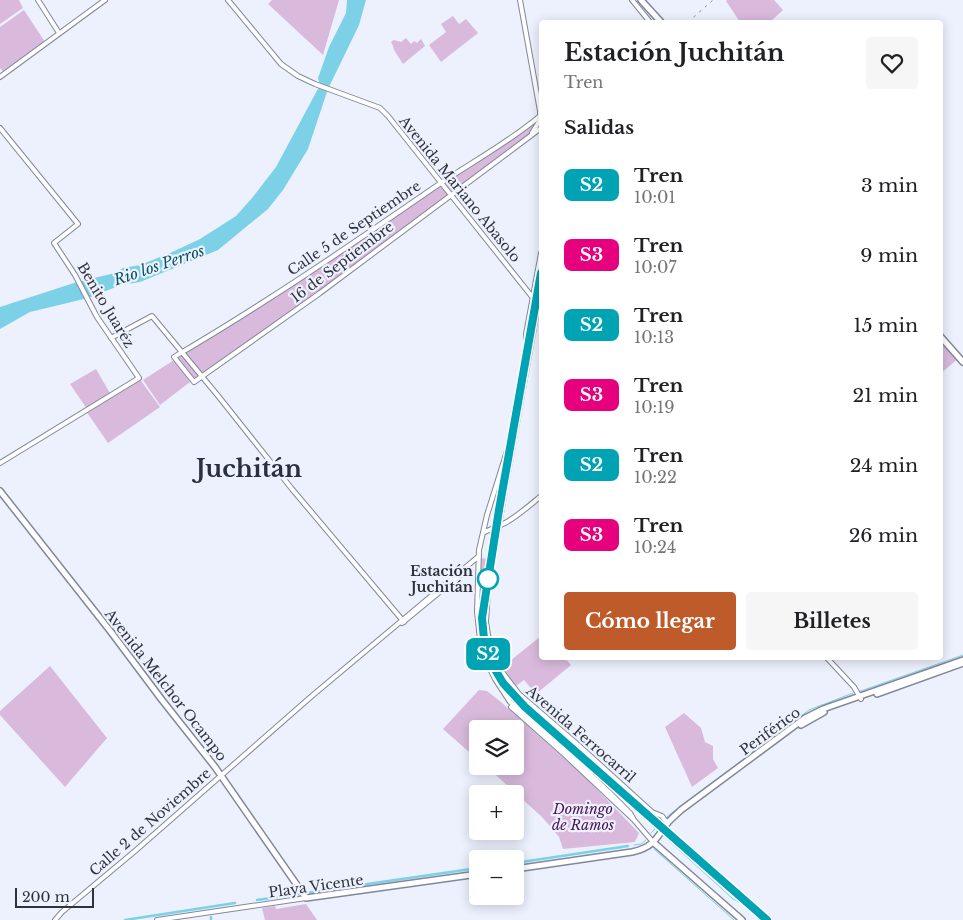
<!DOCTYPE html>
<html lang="es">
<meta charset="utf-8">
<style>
:root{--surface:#fff;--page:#f6f6f6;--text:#202124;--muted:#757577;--accent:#bf5a2a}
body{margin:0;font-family:"Libre Baskerville",serif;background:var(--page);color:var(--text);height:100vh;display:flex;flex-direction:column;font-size:19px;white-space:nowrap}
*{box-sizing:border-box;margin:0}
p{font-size:16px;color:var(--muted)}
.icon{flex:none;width:28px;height:28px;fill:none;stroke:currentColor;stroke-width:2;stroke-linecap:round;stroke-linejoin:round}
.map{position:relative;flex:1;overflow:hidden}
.panel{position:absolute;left:539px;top:20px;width:404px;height:640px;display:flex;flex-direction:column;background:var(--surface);border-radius:5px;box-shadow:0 2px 12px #0003}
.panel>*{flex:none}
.badge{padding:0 10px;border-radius:8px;font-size:18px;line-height:32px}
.buttons{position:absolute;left:469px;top:720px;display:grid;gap:10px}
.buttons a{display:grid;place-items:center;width:55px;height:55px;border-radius:5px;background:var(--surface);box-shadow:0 2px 12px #0003;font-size:25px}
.scale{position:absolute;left:15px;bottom:12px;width:79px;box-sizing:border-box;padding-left:5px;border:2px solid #2f323a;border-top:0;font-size:14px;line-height:18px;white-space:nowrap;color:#2f323a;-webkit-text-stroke:4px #edf1fe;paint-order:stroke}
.map>.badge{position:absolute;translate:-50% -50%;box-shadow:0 0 0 2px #fff}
h2{padding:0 25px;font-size:19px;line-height:45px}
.round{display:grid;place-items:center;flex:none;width:52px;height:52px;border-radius:5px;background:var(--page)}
.overview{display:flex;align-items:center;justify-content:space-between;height:85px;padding:0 25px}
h1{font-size:24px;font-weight:800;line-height:38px}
.primary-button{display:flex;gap:10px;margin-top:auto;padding:10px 25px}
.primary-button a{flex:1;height:58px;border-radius:5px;background:var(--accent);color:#fff;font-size:20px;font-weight:800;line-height:58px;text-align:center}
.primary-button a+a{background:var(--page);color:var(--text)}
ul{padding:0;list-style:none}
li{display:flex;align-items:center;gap:15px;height:70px;padding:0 25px}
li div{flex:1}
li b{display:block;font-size:19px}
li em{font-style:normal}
li .badge{min-width:55px;font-weight:700;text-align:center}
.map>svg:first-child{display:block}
.green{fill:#d9badc}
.water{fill:#7cd1e7}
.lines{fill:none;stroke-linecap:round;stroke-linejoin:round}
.stream{stroke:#7cd1e7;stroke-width:1}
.canal{stroke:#7cd1e7;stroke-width:2.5}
.minor-casing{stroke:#82889a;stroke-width:6}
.major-casing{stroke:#82889a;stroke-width:8}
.minor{stroke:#fff;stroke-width:4}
.major{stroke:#fff;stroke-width:5}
.rail{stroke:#878b95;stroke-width:1;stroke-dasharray:2.5 5;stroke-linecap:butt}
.line-casing{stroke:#fff;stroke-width:11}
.line{stroke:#00a3b4;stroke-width:8}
.stop-dot{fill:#fff;stroke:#00a3b4;stroke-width:2.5}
.labels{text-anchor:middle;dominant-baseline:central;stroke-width:4.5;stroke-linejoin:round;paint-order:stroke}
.street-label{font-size:14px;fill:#2f323a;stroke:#edf1fe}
.stop-label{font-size:14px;font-weight:bold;fill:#2f323a;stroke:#edf1fe;text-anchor:end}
.park-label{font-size:14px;font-style:italic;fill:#491150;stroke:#edf1fe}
.water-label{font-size:15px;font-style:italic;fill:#045261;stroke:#edf1fe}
.town-label{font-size:24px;font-weight:bold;fill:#2b303f;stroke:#edf1fe}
</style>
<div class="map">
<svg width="963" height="920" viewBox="0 0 963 920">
<rect width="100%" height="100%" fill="#edf1fe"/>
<!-- green -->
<path class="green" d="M0,0h19l4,8 -23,16z
M272,0h67l-16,55 -55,-51z
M727,0h47l9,10 -13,12h-30l-14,-21z
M24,10l21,32 -42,30 -3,-4v-41z
M453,16l6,8 7,-5 12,14 -37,29 -12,-17 17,-13 -5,-8z
M406,38l5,6 3,-3 3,2 4,-4 4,7 -22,18 -9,-14 -1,-4 -2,-4 3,-2 7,2z
M541,115l-10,20 -160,119 -177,128 -20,-25 134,-83 188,-127z
M940,336l19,22 -19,16z
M174,360l16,22 -30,23 -17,-25z
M96,369l15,26 28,-17 21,29 -52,36 -22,-32 1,-2 -17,-25z
M481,558l7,1 -5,35 -2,-1z
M541,636v22h24l6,7 -35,29 -12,-14 -8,6 -15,-18z
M50,666l57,72 -42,49 -65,-72v-4z
M479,690l8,1 14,11 83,74 55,57 -4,9 -72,7 -4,-12 -16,-19 -57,-52h29v-37h-37l-1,30 -34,-30z
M684,713l17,15 4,14 8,4v13l5,9 -26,19 -27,-60z
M306,904l11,16h-52l-3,-12 13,-2 1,3z"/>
<!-- water -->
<path class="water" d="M347,0h19l-7,25 -31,64 -20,60 -25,41 -15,19 -50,41 -78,32 -19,3 -33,13 -58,14 -30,17v-22l77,-25 38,-9 8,-5 17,-3 30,-12 30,-14 36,-23 16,-18 24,-31 44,-82 -2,-7 11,-31 17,-34z"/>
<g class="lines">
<!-- stream -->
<path class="stream" d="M530,322h1
M858,692l105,-37
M511,698l6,6 140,126
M529,700l9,-7
M560,735l1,-1
M666,818l8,-7 135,-101 44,-17
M651,833l6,-6
M667,839l66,60 12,6 14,15
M634,845l7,-1 5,-4
M654,849l80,71"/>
<!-- canal -->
<path class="canal" d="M515,863l113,-17
M257,900l221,-32
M211,917v3
M125,920l110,-17"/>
<defs>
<path id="minor" d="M38,0l21,33
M228,0l53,64 17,12 17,8 65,24 8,8 153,192
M520,0l20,111
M632,0l18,22
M0,77l105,-77
M540,111v5c-33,28 -72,48 -108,73 -84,58 -169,116 -258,168l20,25 126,-89 221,-165
M0,128l78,96 -24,19 21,32 22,42 42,61 -139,85
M532,133l8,-13 1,-5
M541,253l-15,81 1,8 -19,106 -21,67 -8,35 -2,62 3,28 8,25 7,14 15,23 46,40 54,51 20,20 4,7 19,22
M541,289l-35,195 -18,106 -2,32 4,25 9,21 20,26 57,49 76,69 10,4 5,7
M111,338l41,-22 67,81 73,92 112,133
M483,533c7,-4 15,-6 22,-10 13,-7 25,-18 36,-27
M402,623l62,-51
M827,658l27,29 7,12
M513,705l-2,2 53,47 69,65
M55,920l7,-8 73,-61 178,-156 166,-139
M157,920l149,-22"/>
<path id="major" d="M641,0l20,22
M940,336l23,26
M0,491l111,141 51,68 53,67 91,131 172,-24
M877,694l86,-31
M801,725l23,-13
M653,842l89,78
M515,869l117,-17c19,-4 24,-12 34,-27 4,-6 10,-10 15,-15l124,-92 18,-9 140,-49"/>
</defs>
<!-- minor casing -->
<use href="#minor" class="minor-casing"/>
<!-- major casing -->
<use href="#major" class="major-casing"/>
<!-- minor -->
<use href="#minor" class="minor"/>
<!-- major -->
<use href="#major" class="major"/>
<!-- rail -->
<path class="rail" d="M688,22l25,-22
M541,273l-45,253 -14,92 2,21 6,22 13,22 9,11 13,13 242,213"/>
</g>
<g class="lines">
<defs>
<path id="line" d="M541,273l-42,237 -17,108 2,21 6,22 13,22 22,24 242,213"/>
</defs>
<!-- line casing -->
<use href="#line" class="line-casing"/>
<!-- line -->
<use href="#line" class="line"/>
</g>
<!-- markers -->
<circle class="stop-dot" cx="488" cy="579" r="10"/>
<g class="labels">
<!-- street labels -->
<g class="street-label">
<text transform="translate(460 189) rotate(51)">Avenida Mariano Abasolo</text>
<text transform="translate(354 228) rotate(-34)">Calle 5 de Septiembre</text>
<text transform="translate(342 262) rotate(-37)">16 de Septiembre</text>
<text transform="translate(106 305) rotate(59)">Benito Juaréz</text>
<text transform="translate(166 685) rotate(52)">Avenida Melchor Ocampo</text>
<text transform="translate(770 731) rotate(-36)">Periférico</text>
<text transform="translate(581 734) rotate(41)">Avenida Ferrocarril</text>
<text transform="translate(150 822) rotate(-41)">Calle 2 de Noviembre</text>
<text transform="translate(316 886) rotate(-8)">Playa Vicente</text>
</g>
<!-- stop labels -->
<g class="stop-label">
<text x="473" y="571">Estación<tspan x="473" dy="16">Juchitán</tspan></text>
</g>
<!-- park labels -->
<g class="park-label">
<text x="583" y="809">Domingo<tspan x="583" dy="16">de Ramos</tspan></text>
</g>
<!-- water labels -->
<g class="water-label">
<text transform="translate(159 265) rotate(-19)">Rio los Perros</text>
</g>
<!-- town labels -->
<g class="town-label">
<text x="249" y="468">Juchitán</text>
</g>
</g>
</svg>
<div class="buttons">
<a><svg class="icon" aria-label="layers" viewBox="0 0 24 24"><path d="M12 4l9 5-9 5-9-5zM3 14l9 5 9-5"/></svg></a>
<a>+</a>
<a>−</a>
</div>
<div class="scale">200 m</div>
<b class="badge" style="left:488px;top:654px;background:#00a3b4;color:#fff">S2</b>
<section class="panel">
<div class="overview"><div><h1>Estación Juchitán</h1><p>Tren</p></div><a class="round"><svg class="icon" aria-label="heart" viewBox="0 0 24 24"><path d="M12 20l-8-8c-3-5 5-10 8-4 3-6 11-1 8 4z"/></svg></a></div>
<h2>Salidas</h2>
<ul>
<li><span class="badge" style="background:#00a3b4;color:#fff">S2</span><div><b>Tren</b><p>10:01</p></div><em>3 min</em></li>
<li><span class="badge" style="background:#e6007e;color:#fff">S3</span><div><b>Tren</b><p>10:07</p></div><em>9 min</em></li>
<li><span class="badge" style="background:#00a3b4;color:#fff">S2</span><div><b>Tren</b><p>10:13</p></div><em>15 min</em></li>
<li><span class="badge" style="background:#e6007e;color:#fff">S3</span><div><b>Tren</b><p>10:19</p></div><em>21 min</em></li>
<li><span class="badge" style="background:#00a3b4;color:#fff">S2</span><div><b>Tren</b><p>10:22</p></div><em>24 min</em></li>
<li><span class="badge" style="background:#e6007e;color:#fff">S3</span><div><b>Tren</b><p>10:24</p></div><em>26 min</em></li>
</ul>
<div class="primary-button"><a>Cómo llegar</a><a>Billetes</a></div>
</section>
</div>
